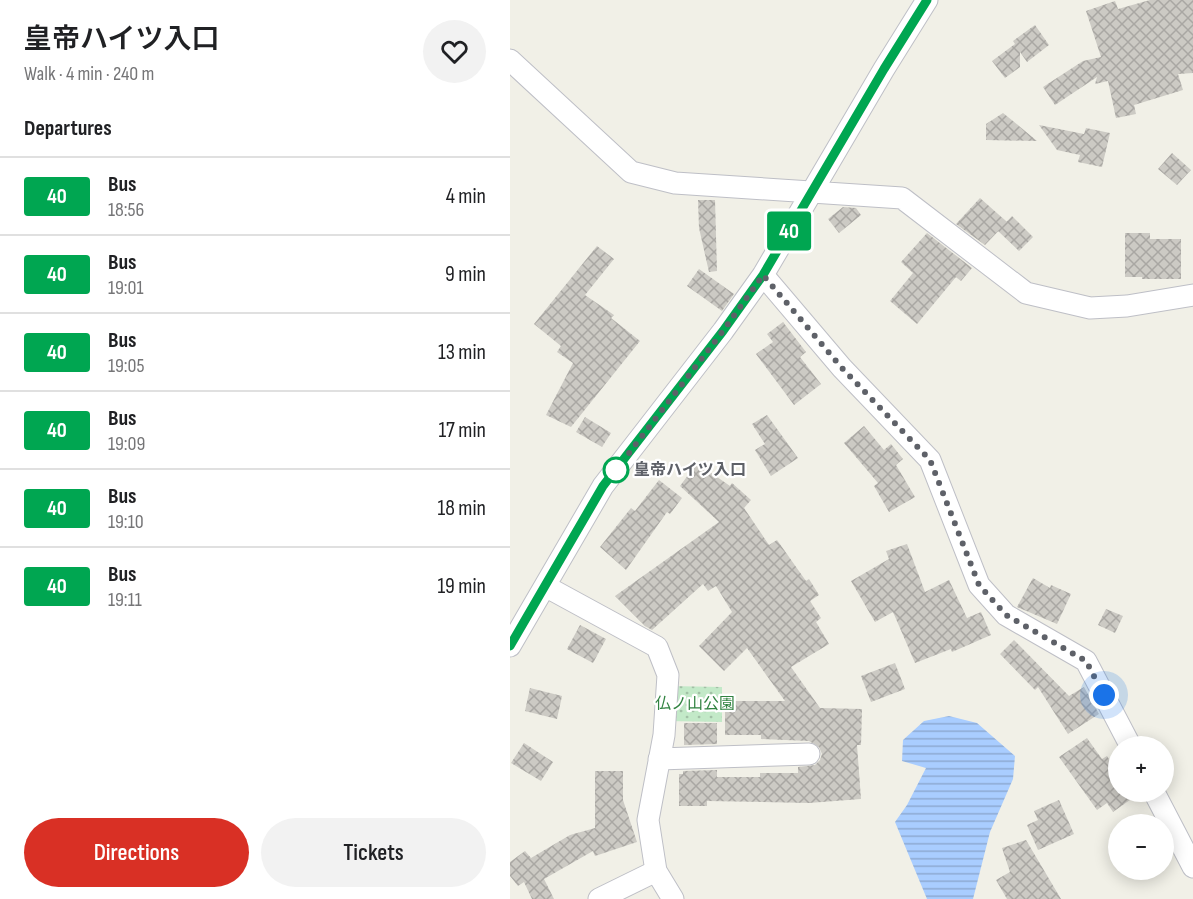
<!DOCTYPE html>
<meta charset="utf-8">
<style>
:root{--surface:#fff;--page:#f2f2f2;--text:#202124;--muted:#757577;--line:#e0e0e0;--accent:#d93025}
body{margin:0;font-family:"Sofia Sans Condensed","Noto Sans JP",sans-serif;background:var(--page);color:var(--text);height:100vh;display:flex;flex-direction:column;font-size:22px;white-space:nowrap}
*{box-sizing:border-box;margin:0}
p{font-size:20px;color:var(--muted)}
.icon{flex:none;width:33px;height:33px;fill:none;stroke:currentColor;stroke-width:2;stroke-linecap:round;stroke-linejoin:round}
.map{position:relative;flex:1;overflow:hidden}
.details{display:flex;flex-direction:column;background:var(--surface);width:510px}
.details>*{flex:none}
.badge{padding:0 12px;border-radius:4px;font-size:21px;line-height:39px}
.fabs{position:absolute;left:598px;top:736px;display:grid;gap:12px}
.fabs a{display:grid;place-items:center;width:66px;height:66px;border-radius:50%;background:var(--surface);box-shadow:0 3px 15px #0003;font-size:30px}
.you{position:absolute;width:30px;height:30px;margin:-15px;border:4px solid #fff;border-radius:50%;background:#1a73e8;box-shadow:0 0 0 9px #1a73e833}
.map>.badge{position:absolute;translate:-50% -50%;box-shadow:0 0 0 3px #fff}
h2{padding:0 24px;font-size:22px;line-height:54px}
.round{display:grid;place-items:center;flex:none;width:63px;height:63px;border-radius:32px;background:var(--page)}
.headline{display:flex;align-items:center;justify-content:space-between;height:102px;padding:0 24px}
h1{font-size:28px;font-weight:600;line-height:45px}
.action{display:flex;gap:12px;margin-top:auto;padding:12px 24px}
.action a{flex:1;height:69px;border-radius:36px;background:var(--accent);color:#fff;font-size:24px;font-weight:600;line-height:69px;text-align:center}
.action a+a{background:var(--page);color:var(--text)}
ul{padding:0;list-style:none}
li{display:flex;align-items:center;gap:18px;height:78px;padding:0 24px;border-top:2px solid var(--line)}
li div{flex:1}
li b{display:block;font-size:22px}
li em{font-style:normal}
li .badge{min-width:66px;font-weight:700;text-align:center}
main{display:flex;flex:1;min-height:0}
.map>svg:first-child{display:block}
.park{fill:url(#park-dots)}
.water{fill:url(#water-rules)}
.building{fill:url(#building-cross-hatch)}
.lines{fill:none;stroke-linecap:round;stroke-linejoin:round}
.minor-casing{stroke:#bebfc6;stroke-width:23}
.minor{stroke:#fff;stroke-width:21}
.line-casing{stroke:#fff;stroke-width:14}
.line{stroke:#00a651;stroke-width:9}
.walk{stroke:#5e6168;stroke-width:6;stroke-dasharray:0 10.8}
.stop-dot{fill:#fff;stroke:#00a651;stroke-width:3}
.labels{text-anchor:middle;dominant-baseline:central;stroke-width:4.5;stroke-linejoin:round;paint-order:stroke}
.stop-label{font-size:16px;font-weight:bold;fill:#5e6168;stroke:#fff;text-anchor:start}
.park-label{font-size:16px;fill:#318341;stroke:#fff}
</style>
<main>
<section class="details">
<div class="headline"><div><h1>皇帝ハイツ入口</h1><p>Walk · 4 min · 240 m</p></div><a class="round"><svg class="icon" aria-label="heart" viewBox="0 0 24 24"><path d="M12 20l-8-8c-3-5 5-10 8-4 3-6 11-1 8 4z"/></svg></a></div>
<h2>Departures</h2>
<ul>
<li><span class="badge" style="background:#00a651;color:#fff">40</span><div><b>Bus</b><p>18:56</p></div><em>4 min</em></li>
<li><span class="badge" style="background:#00a651;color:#fff">40</span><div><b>Bus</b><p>19:01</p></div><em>9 min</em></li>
<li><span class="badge" style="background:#00a651;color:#fff">40</span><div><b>Bus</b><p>19:05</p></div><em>13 min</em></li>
<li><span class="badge" style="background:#00a651;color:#fff">40</span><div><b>Bus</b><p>19:09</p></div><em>17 min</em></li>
<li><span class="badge" style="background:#00a651;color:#fff">40</span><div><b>Bus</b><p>19:10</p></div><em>18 min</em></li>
<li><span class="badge" style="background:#00a651;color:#fff">40</span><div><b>Bus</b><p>19:11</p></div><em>19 min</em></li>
</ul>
<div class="action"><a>Directions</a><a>Tickets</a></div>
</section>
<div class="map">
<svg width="683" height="899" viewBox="0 0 683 899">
<defs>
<pattern id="park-dots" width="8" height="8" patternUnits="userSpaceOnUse" patternTransform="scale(1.5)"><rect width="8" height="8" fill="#c3e9c8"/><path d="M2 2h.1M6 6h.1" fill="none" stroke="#a2c0a6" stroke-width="1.8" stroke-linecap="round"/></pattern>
<pattern id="water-rules" width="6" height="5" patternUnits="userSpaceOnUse" patternTransform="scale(1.5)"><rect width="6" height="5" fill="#a9cdff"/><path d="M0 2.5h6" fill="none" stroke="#8daad2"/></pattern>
<pattern id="building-cross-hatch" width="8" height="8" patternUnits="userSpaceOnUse" patternTransform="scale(1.5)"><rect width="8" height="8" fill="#cccac4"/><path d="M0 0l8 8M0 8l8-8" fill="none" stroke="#a9a7a3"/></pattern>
</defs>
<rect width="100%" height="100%" fill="#f1f0e7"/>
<!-- park -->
<path class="park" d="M159,686l53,1v35l-55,-1z"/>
<!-- water -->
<path class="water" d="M439,716l28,7 38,33 -2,23 -23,53 -17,67h-46l-32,-77 12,-17 19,-37 -24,-7 1,-21 21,-19z"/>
<!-- building -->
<path class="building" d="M640,0h43v73l-15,1 5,16 -49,15 2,9 -20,4 -8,-37 -13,3 2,-7 -42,28 -12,-18 40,-26 18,-4 -15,-46 29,-10 3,8z
M525,25l14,20 -22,17 -7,-10v15l-15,11 -13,-17 23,-17 -2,-3z
M493,113l10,8 24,20 -51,-1v-16z
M529,125l45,9 2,-6 24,5 -8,34 -24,-5 2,-7 -23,-5z
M662,153l19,17 -14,15 -19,-16z
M470,198l27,24 -22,23 -29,-21z
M188,200h17l2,71 -8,1 -10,-44z
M333,207l13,1 5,7 -22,18 -11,-14z
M502,216l21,21 -14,14 -21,-20z
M417,233l45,35 -11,13 -5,-4 -39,47 -27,-23 23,-28 -12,-11z
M615,233h25v6h31v40h-39v-2h-17z
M87,246l17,13 -29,36 29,20 -3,3 29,23 -69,86 -25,-12 27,-52 -16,-11 4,-6 -27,-22z
M189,269l35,25 -12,17 -35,-25z
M273,322l23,30 -6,5 21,27 -27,21 -38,-51 17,-12 -6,-8z
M257,415l31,43 -27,18 -16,-26 10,-6 -13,-20z
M75,417l26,16 -9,14 -26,-15z
M354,426l20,24 7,-6 12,15 -7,6 19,32 -26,15 -15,-26 4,-3 -34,-40z
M187,463l33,23 2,-3 19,17 -7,8 25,37 8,-5 29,41 3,-2 10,16 -9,6 11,17 -5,4 13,22 -38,23 29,41 42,1 -1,36h-4l4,54 -52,4 -102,-2v5h-28v-32h4v-3l34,-1v7h43v-4h38v-6l17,-2 5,-5 2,-6 -3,-7 -10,-6 -48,-2v-4h-36v-34h60l-38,-53 -23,23 -25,-25 33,-34 -16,-26 -8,5 -5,-7 -51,46 -7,-4 -30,-30 104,-74 -39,-36z
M149,480l23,18 -12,16 -3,-2 -41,58 -26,-23 31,-39 4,3z
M397,544l18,48 24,-12 18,38 14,-6 10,23 -39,17 -1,-3 -36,14 -22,-51 -18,10 -24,-41 38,-22 -3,-8z
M523,578l17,10 1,-3 20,9 -14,30 -40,-17z
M596,609l17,7 -8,17 -17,-8z
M70,625l26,14 -13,24 -26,-14z
M504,640l55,56 15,-9 15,27 -31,20 -30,-47 -3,3 -35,-36z
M385,663l10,26 -34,13 -10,-26z
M20,688l32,8 -5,23 -32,-8z
M174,723h33v21l-33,1z
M577,738l15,21 5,-3 12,18v18h12l3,5 -21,15 -6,-9 -10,7 -38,-53z
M14,743l29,19 -12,19 -30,-18z
M85,771h28v29l14,42 -42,14 -2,-5 -49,28 10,20h-22l-8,-17 -6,4 -8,-10v-14l15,-11 6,7 39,-23 25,-7z
M549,800l15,34 -36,16 -11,-25 11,-5 -4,-9z
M516,840l35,59h-54l-11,-19 14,-8 -8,-24z"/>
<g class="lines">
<defs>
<path id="minor" d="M0,60l121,112 44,11 227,15 124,95 64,15 37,-2 66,-11
M253,275l79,93 88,92 49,125 27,30 80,46 45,86
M35,586l112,61 11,28 -4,60 -16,85 8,51 17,28
M0,646l93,-160 120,-155 40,-56 121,-206 43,-69
M149,759l150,-5
M644,792l39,75
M89,899l57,-28"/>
</defs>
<!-- minor casing -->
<use href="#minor" class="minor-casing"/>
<!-- minor -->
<use href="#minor" class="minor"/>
</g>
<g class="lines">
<defs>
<path id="line" d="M0,646l93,-160 120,-155 40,-56 121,-206 43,-69"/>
</defs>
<!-- line casing -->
<use href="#line" class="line-casing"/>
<!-- line -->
<use href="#line" class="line"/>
<!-- walk -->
<path class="walk" d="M106,470l107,-139 40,-56 79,93 88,92 49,125 27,30 80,46 18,34"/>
</g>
<!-- markers -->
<circle class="stop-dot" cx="106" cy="470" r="12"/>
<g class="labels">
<!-- stop labels -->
<g class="stop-label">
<text x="124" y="470">皇帝ハイツ入口</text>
</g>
<!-- park labels -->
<g class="park-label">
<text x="185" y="704">仏ノ山公園</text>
</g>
</g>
</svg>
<div class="fabs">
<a>+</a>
<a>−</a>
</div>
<div class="you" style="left:594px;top:695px"></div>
<b class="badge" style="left:279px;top:231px;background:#00a651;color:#fff">40</b>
</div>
</main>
